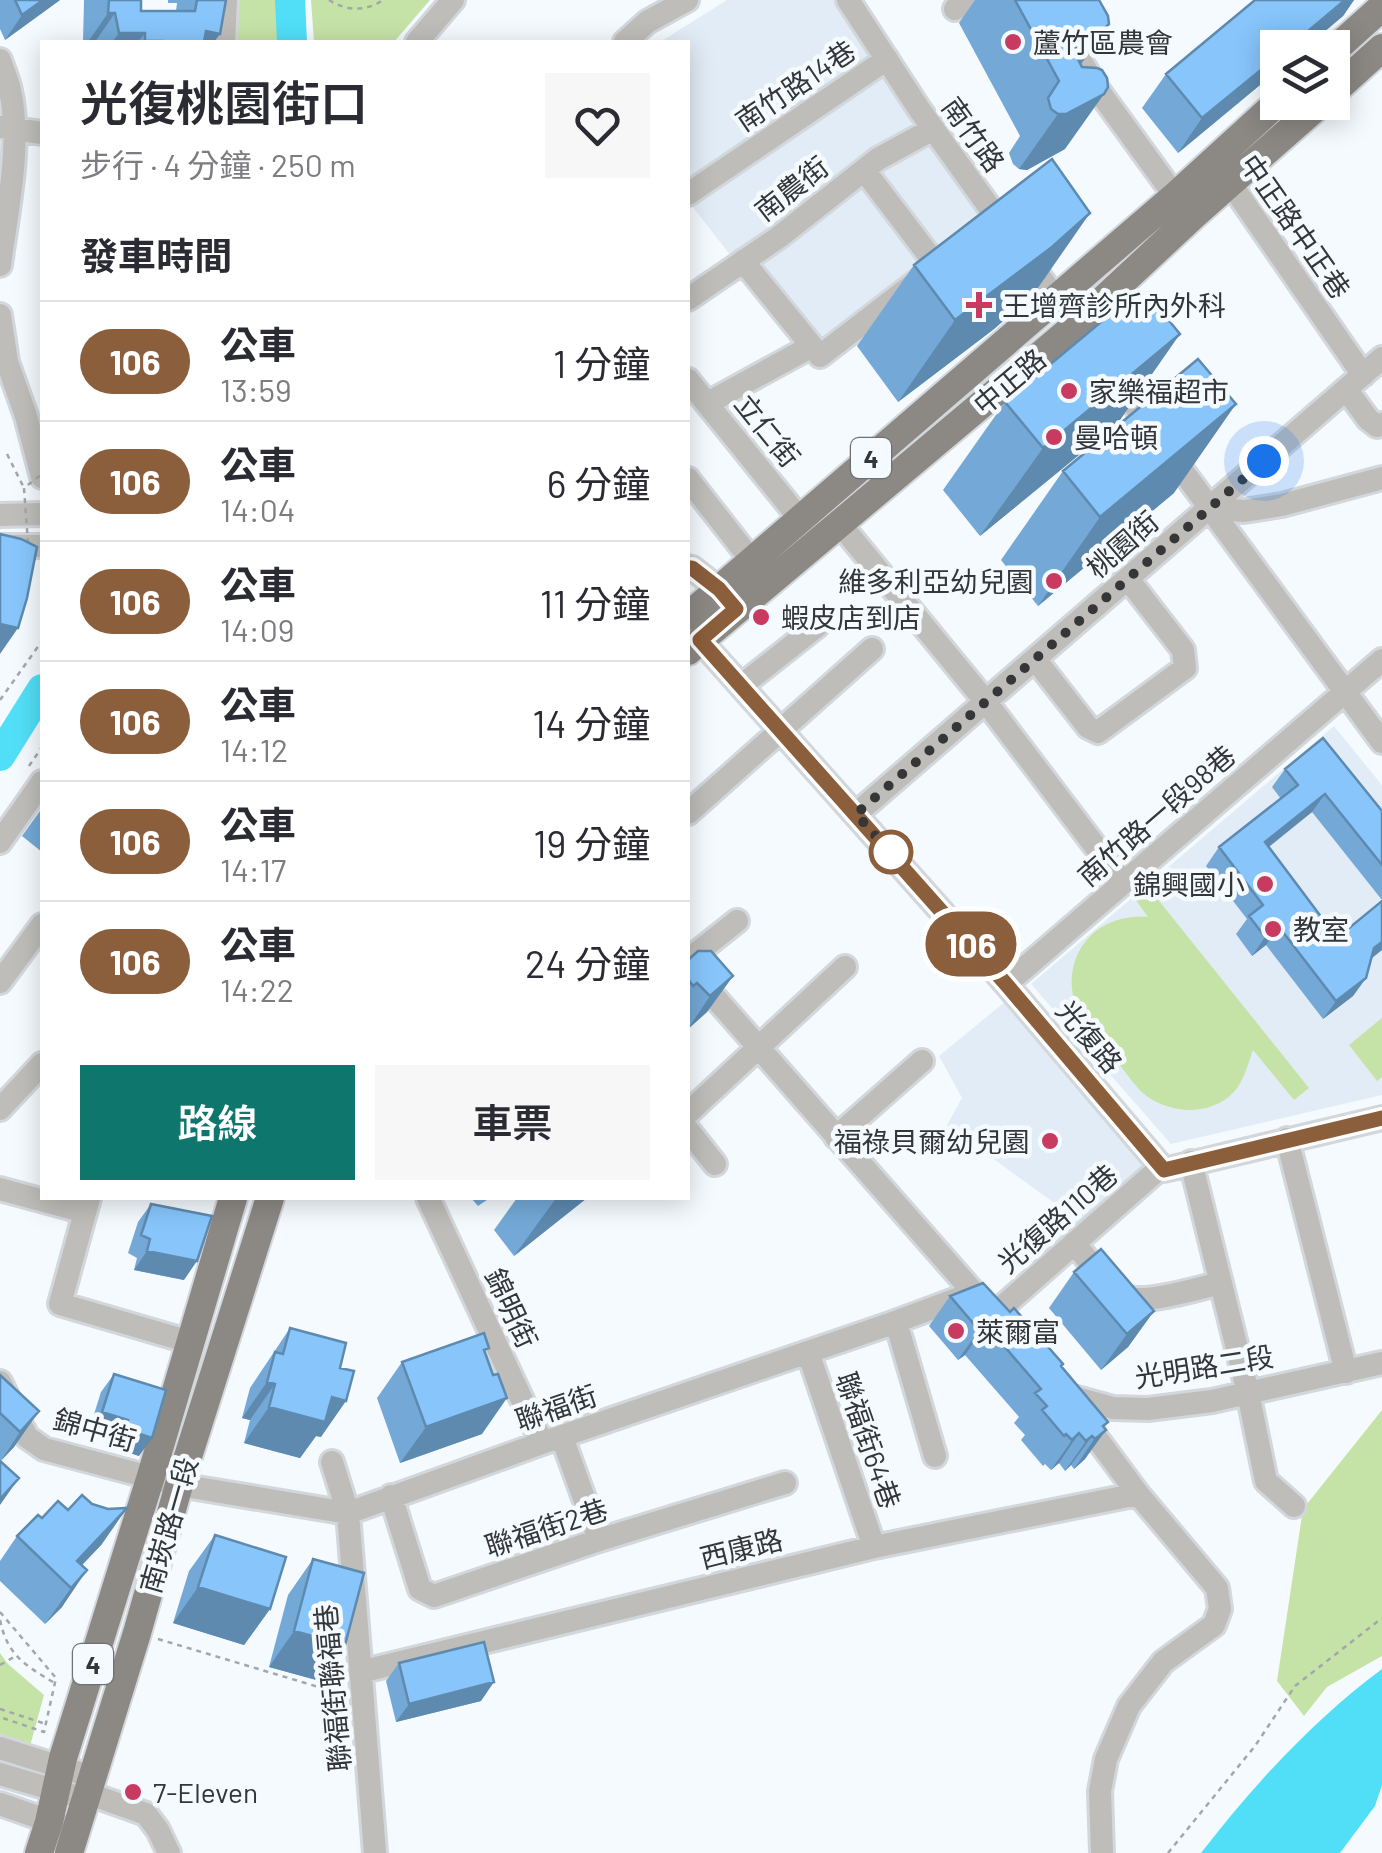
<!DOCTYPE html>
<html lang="zh-TW">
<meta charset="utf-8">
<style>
:root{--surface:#fff;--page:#f7f7f7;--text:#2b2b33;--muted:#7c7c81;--line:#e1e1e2;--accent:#0f766e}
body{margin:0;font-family:Barlow,"Noto Sans TC",sans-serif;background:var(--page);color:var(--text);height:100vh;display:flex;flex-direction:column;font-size:38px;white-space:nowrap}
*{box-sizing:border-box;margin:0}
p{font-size:32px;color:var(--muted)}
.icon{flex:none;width:55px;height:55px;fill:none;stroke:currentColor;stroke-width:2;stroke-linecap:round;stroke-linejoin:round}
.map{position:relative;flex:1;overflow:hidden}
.drawer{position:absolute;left:40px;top:40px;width:650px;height:1160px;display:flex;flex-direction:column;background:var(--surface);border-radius:0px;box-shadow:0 5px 25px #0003}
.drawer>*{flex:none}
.badge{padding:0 20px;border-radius:32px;font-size:35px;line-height:65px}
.fabs{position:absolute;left:1260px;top:30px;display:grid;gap:20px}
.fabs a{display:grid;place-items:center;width:90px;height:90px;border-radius:0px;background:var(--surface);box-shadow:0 5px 25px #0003;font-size:50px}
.you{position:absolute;width:50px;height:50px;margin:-25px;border:8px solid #fff;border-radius:50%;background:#1a73e8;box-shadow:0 0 0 15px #1a73e833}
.map>.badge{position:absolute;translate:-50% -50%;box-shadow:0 0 0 5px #fff}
h2{padding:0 40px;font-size:38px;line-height:90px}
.round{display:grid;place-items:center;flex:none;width:105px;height:105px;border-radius:0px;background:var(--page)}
.overview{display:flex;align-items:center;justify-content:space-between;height:170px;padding:0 40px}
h1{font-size:48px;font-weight:600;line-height:75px}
.primary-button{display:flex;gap:20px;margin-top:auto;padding:20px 40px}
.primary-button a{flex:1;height:115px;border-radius:0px;background:var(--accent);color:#fff;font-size:40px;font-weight:600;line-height:115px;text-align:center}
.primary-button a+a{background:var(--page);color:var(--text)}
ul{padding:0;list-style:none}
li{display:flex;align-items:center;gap:30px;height:120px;padding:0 40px;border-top:2px solid var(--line)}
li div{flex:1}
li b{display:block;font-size:38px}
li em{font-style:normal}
li .badge{min-width:110px;font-weight:700;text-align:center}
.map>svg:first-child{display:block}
.built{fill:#e2ecf6}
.green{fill:#c6e3a7}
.water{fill:#51dff7}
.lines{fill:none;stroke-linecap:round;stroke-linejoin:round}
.river{stroke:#51dff7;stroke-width:30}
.minor-casing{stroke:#d2d7db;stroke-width:28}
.major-casing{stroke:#d2d7db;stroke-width:32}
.path{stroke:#a3a6aa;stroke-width:2.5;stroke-dasharray:5 5;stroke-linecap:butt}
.minor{stroke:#bebdba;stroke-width:22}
.major{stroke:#8c8985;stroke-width:28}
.path-bridge{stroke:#a3a6aa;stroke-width:2.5;stroke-dasharray:5 5;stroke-linecap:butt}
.wall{fill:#74a9d7}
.shaded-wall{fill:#5e8aaf}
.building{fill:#87c5fa;stroke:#5e8aaf;stroke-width:2.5}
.line-casing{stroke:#fff;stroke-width:22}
.line{stroke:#8b5e3c;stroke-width:15}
.walk{stroke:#343638;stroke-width:10;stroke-dasharray:0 18}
.poi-dot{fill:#c93a60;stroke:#f5faff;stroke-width:4}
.stop-dot{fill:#fff;stroke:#8b5e3c;stroke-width:5}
.labels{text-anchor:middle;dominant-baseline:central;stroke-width:9;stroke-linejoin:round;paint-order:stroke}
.shield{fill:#f5faff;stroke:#6e7174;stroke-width:2.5}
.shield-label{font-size:25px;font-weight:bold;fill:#343638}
.poi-label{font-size:28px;fill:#343638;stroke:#f5faff;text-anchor:start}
.street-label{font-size:28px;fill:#343638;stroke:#f5faff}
</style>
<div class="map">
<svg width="1382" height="1853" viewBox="0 0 1382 1853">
<rect width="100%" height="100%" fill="#f5faff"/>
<!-- built -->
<path class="built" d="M727,0h117l148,217 -175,149 -129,-165v-159h-28z
M1334,726l48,59v310l-211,49 -140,-160z
M1006,1001l138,157 -5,18 -92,78h-6l20,-46 -114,-83 15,-27 -23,-42z"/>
<!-- green -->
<path class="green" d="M226,0h56l-1,42h-57z
M311,0h119l-36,42h-80z
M1148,887l161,201 -15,12 -41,-50c-5,14 -9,31 -19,42 -23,24 -61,22 -86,5 -12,-8 -21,-24 -31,-35 -11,-14 -25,-27 -34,-42 -19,-29 -14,-69 14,-90 14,-10 34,-15 51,-13l-13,-18z
M1382,1018v59l-5,4 -28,-36z
M1382,1410v246l-55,31 -23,29 -27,-35 26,-172z
M0,1653l8,11 36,31 -14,51 -30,-12z"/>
<!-- water -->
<path class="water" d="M1382,1669v116l-7,21 -35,47h-139c51,-66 113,-134 181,-184z"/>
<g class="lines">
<!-- river -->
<path class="river" d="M290,0l2,42
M0,756l42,-67"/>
<defs>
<path id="minor" d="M848,0l71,109 88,123
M1044,0l54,90 77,106 10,11
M955,9l17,-9
M224,42l2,-42
M417,42l36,-42
M625,42l22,-20 40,-22
M0,60c3,10 8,20 10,31 12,53 -3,120 -10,174
M1,127l41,6
M1222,171l141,204
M688,194l199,-135
M1026,258l58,79
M743,261l77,95 117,-90 -73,-96
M688,299l91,-62 99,-78 55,-30
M0,315l7,47 19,54 16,61
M1115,379l267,363
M688,380l112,139
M1346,389l22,30 9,7 5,-2
M708,403l104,-57
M688,479l64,82
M1209,508l35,3 38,-6 100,-27
M0,515l42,-1
M840,524l146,178 137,181
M0,546h42
M688,567l4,1 27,21 12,13
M691,630l315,354 158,186 218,-52
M1035,659l53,68 10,5 87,-64 -2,-18 -55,-71
M741,686l76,-60
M688,813l184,-164
M856,814l526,-456
M0,842l42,-60
M688,960l49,-39
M688,967l294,335
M0,982l42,-57
M1006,984l376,-324
M0,1109l42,-45
M688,1113l157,-146
M688,1130l27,34
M836,1137l86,-76
M1287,1139l59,233
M1191,1162l57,231 18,88 28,25
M0,1189l85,23
M89,1198l-29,106 130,38
M428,1198l114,245
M1074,1243c14,16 29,40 48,52 19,12 76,-7 99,-12
M993,1315l168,-148
M896,1322l39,134
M808,1352l66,195
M0,1382l27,55 17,12 135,36 169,28 194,-70 345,-118 86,-32
M1062,1394l51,14 35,1 64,-8 170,-38
M1081,1417l57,77 79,94 3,21 -6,16 -51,37 -34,44 -23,53 -6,32 2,62
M562,1437l37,103
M332,1462l16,51 27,340
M391,1496l29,93 14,7 165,-56 186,-57
M360,1672l514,-125 264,-53
M0,1748l92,29
M0,1774l85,25
M87,1793l59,21 12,16 11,23
M0,1804l63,22"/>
<path id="major" d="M1332,52l50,-45
M1332,93l50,-45
M688,616l487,-420 103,-94
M688,651l388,-326 118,-110 128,-113
M39,1853l10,-31 14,-64 88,-282 82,-278
M69,1853l68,-220 42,-148 91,-287"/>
</defs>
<!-- minor casing -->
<use href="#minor" class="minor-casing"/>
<!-- major casing -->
<use href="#major" class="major-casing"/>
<!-- path -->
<path class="path" d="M329,0c17,11 37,12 54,0
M7,454l17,34
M0,700l42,-59
M29,766l13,-19
M0,1612l56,66 -12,54 -44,-15
M0,1620c7,34 24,45 53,62
M158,1639l184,55
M0,1665l14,-8
M0,1709l46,15
M1168,1853l87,-107 40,-60 87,-68"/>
<!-- minor -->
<use href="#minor" class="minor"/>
<!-- major -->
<use href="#major" class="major"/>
<!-- path-bridge -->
<path class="path-bridge" d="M28,543l-4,-55 18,-14"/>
</g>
<!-- wall -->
<path class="wall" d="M0,0h60l-55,40 -5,-11z
M84,0h57v11h35l1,-8h-9v-3h58l-12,42h-131z
M975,0h124l-18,64 -16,85 -38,21 -8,-1 -6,-5 -4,-11 11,-17 -61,-113z
M1255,0h99l-11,16 -165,137 -36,-45 24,-34z
M914,265l119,30 -39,34 -96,73 -41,-56z
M1005,402l113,21 -138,113 -37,-46z
M1063,471l111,22 -136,113 -37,-46z
M1285,769l97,42v89l-70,-88 -43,35 68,91 34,21 -5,19 -13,18 -30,23 -57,-74 -14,11 -16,-22 11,-15 -41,-53 13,-19 62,-48 -9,-12z
M42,808v44l-20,-16z
M688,960l45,16 -26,36 -19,17z
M471,1198h19l-12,8z
M517,1198h70l-73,58 -20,-26z
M151,1204l33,76 -50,-10 3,-12 -9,-5 10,-31z
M1074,1272l80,39 -26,36 -27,23 -52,-62z
M950,1296l112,70 42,61 -19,32 -11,10 -3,-4 -6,6 -6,-8 -8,7 -6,-6 -2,2 -22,-26 4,-5 -11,-12 5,-6 -54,-62 -7,5 -29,-34z
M290,1328l31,109 -5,-1 -16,22 -56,-15 6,-23 -8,-2 8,-30z
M486,1353l-4,81 -82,29 -23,-65 25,-36z
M114,1374l25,82 -27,-9 3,-8 -26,-9 12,-38z
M0,1375l39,36 -25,36 -14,14v44z
M42,1518l60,26 -20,21 -20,42 -17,17 -45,-43v-20l17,-25z
M215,1535l55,74 -26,36 -71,-22 16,-52z
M313,1559l7,122 -51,-14 19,-72z
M399,1663l82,38 -85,21 -10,-41z"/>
<!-- shaded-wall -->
<path class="shaded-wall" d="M43,0h17l-55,40 17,-25z
M1345,0h9l-11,16 -38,32h-17z
M108,13h7l-20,29h-7z
M1109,24l-39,56 2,-32z
M206,31l14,3 -6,8h-16z
M119,33h26l-7,9h-26z
M1278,56v14l-100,83 24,-35z
M1104,94l-39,55 -38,21 -8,-1 39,-55z
M1090,213l-57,82 -39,34 -96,73 57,-82z
M1180,334l-62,89 -138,113 63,-88z
M1236,404l-62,89 -136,113 62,-89z
M0,624l18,4 -18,26z
M1325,794l-13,18 -60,48 13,-18z
M1279,927l-13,18 -14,11 13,-19z
M1382,942v8l-21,17 13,-19z
M733,976l-26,36 -19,17 22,-33z
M1366,978l-13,18 -30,23 13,-18z
M557,1198h30l-73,58 40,-55z
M147,1251l50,10 -13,19 -50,-10z
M1154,1311l-26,36 -27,23 26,-36z
M986,1325l-21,30 -7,5 21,-30z
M267,1382l8,2 -25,36 -8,-2z
M332,1397l14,4 -25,36 -5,-1 -16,22 -56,-15 25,-36z
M507,1398l-25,36 -82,29 26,-36z
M39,1411l-25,36 -14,15 20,-30z
M102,1412l26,8 -13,19 -26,-9z
M1108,1422l-11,15 9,-7 -21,29 -11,10 29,-43z
M125,1429l27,9 -13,18 -27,-9z
M1079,1433l-20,30 -8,7 21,-30z
M1092,1436l-21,29 -6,6 21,-30z
M19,1478l-19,27v-6z
M127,1508l-25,36 -37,39 12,-22z
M87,1570l-25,37 -17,17 26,-36z
M198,1587l72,22 -26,36 -71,-22z
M294,1631l51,14 -25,36 -51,-14z
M494,1682l-13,19 -85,21 13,-18z"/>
<!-- building -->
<path class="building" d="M15,0h28l-21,15z
M109,0h32v11h54l2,-11h29l-6,34 -14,-3 -2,11h-44l1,-1h-16v-8h-26l-4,-20h-7z
M1015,0h84l9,16 1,8 -8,8 -29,16 10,19 15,1 5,2 5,8 1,9 -4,7 -38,20h-8l-7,-5 -3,-11 11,-17z
M1255,0h90l-57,48h-10v8l-76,62 -36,-44z
M1052,159l38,54 -38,34 -97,73 -41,-55z
M1131,297l10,12 11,-9 28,34 -137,114 -38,-46z
M1198,359l38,45 -136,113 -37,-46z
M0,534l21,5 16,8 -10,51 -9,30 -18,-4z
M1323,738l59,73v54l-57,-71 -60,48 72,96 45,-37v41l-8,6 -8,30 -30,23 -57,-74 -14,10 -16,-21 14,-11 -44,-58 79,-62 -13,-16z
M698,951h13l22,25 -23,20 -13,-13 -4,3 -5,-7v-19z
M151,1204l61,12 -15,45 -50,-10 3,-12 -9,-4z
M1101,1249l53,62 -27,23 -53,-62z
M983,1283l27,29 4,-4 49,56 -2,2 47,56 -5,4 3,4 -11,9 -3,-3 -6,5 -7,-8 -7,7 -6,-6 -2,2 -22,-26 5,-4 -12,-13 6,-4 -55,-64 -7,5 -29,-34z
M290,1328l56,15 -6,25 14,3 -8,30 -14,-4 -7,25 -56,-15 6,-23 -8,-2 8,-30 8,2z
M484,1333l5,15 -5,2 9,25 5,-1 9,24 -81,29 -24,-65z
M114,1374l52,16 -14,48 -27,-9 3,-9 -26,-8z
M0,1375l39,36 -19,21 -20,-19z
M0,1461l19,17 -19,21z
M82,1495l10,9 16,5 19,-1 -50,53 10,9 -16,18 -54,-52 21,-21 4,3 16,-17 10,9z
M215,1535l71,22 -16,52 -72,-22z
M313,1559l51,14 -19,72 -51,-14z
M484,1642l10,40 -85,22 -10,-41z"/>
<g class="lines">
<defs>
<path id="line" d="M688,568h4l27,21 17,20 -36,31 306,344 158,186 218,-52"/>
</defs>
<!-- line casing -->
<use href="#line" class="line-casing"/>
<!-- line -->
<use href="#line" class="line"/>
<!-- walk -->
<path class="walk" d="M891,852l10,12 -45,-50 408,-353"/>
</g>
<!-- markers -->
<g class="poi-dot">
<circle cx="1013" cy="42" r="10"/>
<path d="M974 290h10v10h10v10h-10v10h-10v-10h-10v-10h10z"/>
<circle cx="1069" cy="391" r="10"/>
<circle cx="1054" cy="437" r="10"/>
<circle cx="1054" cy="581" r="10"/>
<circle cx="761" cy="617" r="10"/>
<circle cx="1265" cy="884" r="10"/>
<circle cx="1273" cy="929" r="10"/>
<circle cx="1050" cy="1141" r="10"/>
<circle cx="956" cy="1331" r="10"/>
<circle cx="133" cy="1792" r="10"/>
</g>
<circle class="stop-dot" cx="891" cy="852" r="20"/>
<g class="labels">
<!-- shield labels -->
<g class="shield">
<rect x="851" y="438" width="40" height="40" rx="8"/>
<rect x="73" y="1644" width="40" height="40" rx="8"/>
</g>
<g class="shield-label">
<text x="871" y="458">4</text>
<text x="93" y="1664">4</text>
</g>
<!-- poi labels -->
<g class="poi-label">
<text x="1033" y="42">蘆竹區農會</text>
<text x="1002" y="305">王增齊診所內外科</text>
<text x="1089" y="391">家樂福超市</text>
<text x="1074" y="437">曼哈頓</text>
<text x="1034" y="581" text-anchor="end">維多利亞幼兒園</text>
<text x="781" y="617">蝦皮店到店</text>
<text x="1245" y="884" text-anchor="end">錦興國小</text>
<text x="1293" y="929">教室</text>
<text x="1030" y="1141" text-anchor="end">福祿貝爾幼兒園</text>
<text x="976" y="1331">萊爾富</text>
<text x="153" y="1792">7-Eleven</text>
</g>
<!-- street labels -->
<g class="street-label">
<text transform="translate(795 85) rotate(-34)">南竹路14巷</text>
<text transform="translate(974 134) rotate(54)">南竹路</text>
<text transform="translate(791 188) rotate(-38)">南農街</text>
<text transform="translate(1296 226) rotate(55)">中正路中正巷</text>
<text transform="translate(1009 381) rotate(-40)">中正路</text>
<text transform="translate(768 430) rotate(51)">立仁街</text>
<text transform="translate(1122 544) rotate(-41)">桃園街</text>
<text transform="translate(1156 815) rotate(-41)">南竹路一段98巷</text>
<text transform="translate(1090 1036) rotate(50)">光復路</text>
<text transform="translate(1057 1218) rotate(-41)">光復路110巷</text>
<text transform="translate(512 1308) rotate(65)">錦明街</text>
<text transform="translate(1204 1366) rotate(-9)">光明路二段</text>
<text transform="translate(556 1407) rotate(-19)">聯福街</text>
<text transform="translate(95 1429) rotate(16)">錦中街</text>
<text transform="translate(869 1440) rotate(71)">聯福街64巷</text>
<text transform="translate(168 1525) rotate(-74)">南崁路一段</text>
<text transform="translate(546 1527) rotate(-18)">聯福街2巷</text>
<text transform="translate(741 1548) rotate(-14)">西康路</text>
<text transform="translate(332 1688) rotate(-95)">聯福街聯福巷</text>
</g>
</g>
</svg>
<div class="fabs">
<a><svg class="icon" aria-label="layers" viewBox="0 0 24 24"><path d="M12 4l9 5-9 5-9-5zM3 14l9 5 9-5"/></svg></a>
</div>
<div class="you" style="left:1264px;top:461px"></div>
<b class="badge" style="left:971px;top:944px;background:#8b5e3c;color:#fff">106</b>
<section class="drawer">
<div class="overview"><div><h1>光復桃園街口</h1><p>步行 · 4 分鐘 · 250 m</p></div><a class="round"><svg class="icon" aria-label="heart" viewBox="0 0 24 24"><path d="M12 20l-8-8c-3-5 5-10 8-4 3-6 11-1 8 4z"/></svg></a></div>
<h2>發車時間</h2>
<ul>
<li><span class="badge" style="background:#8b5e3c;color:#fff">106</span><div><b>公車</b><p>13:59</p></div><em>1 分鐘</em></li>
<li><span class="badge" style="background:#8b5e3c;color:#fff">106</span><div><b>公車</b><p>14:04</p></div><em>6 分鐘</em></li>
<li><span class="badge" style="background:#8b5e3c;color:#fff">106</span><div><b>公車</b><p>14:09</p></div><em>11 分鐘</em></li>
<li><span class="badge" style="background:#8b5e3c;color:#fff">106</span><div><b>公車</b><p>14:12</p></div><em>14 分鐘</em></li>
<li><span class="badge" style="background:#8b5e3c;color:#fff">106</span><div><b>公車</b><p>14:17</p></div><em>19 分鐘</em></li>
<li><span class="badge" style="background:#8b5e3c;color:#fff">106</span><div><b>公車</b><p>14:22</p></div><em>24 分鐘</em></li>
</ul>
<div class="primary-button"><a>路線</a><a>車票</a></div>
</section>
</div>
